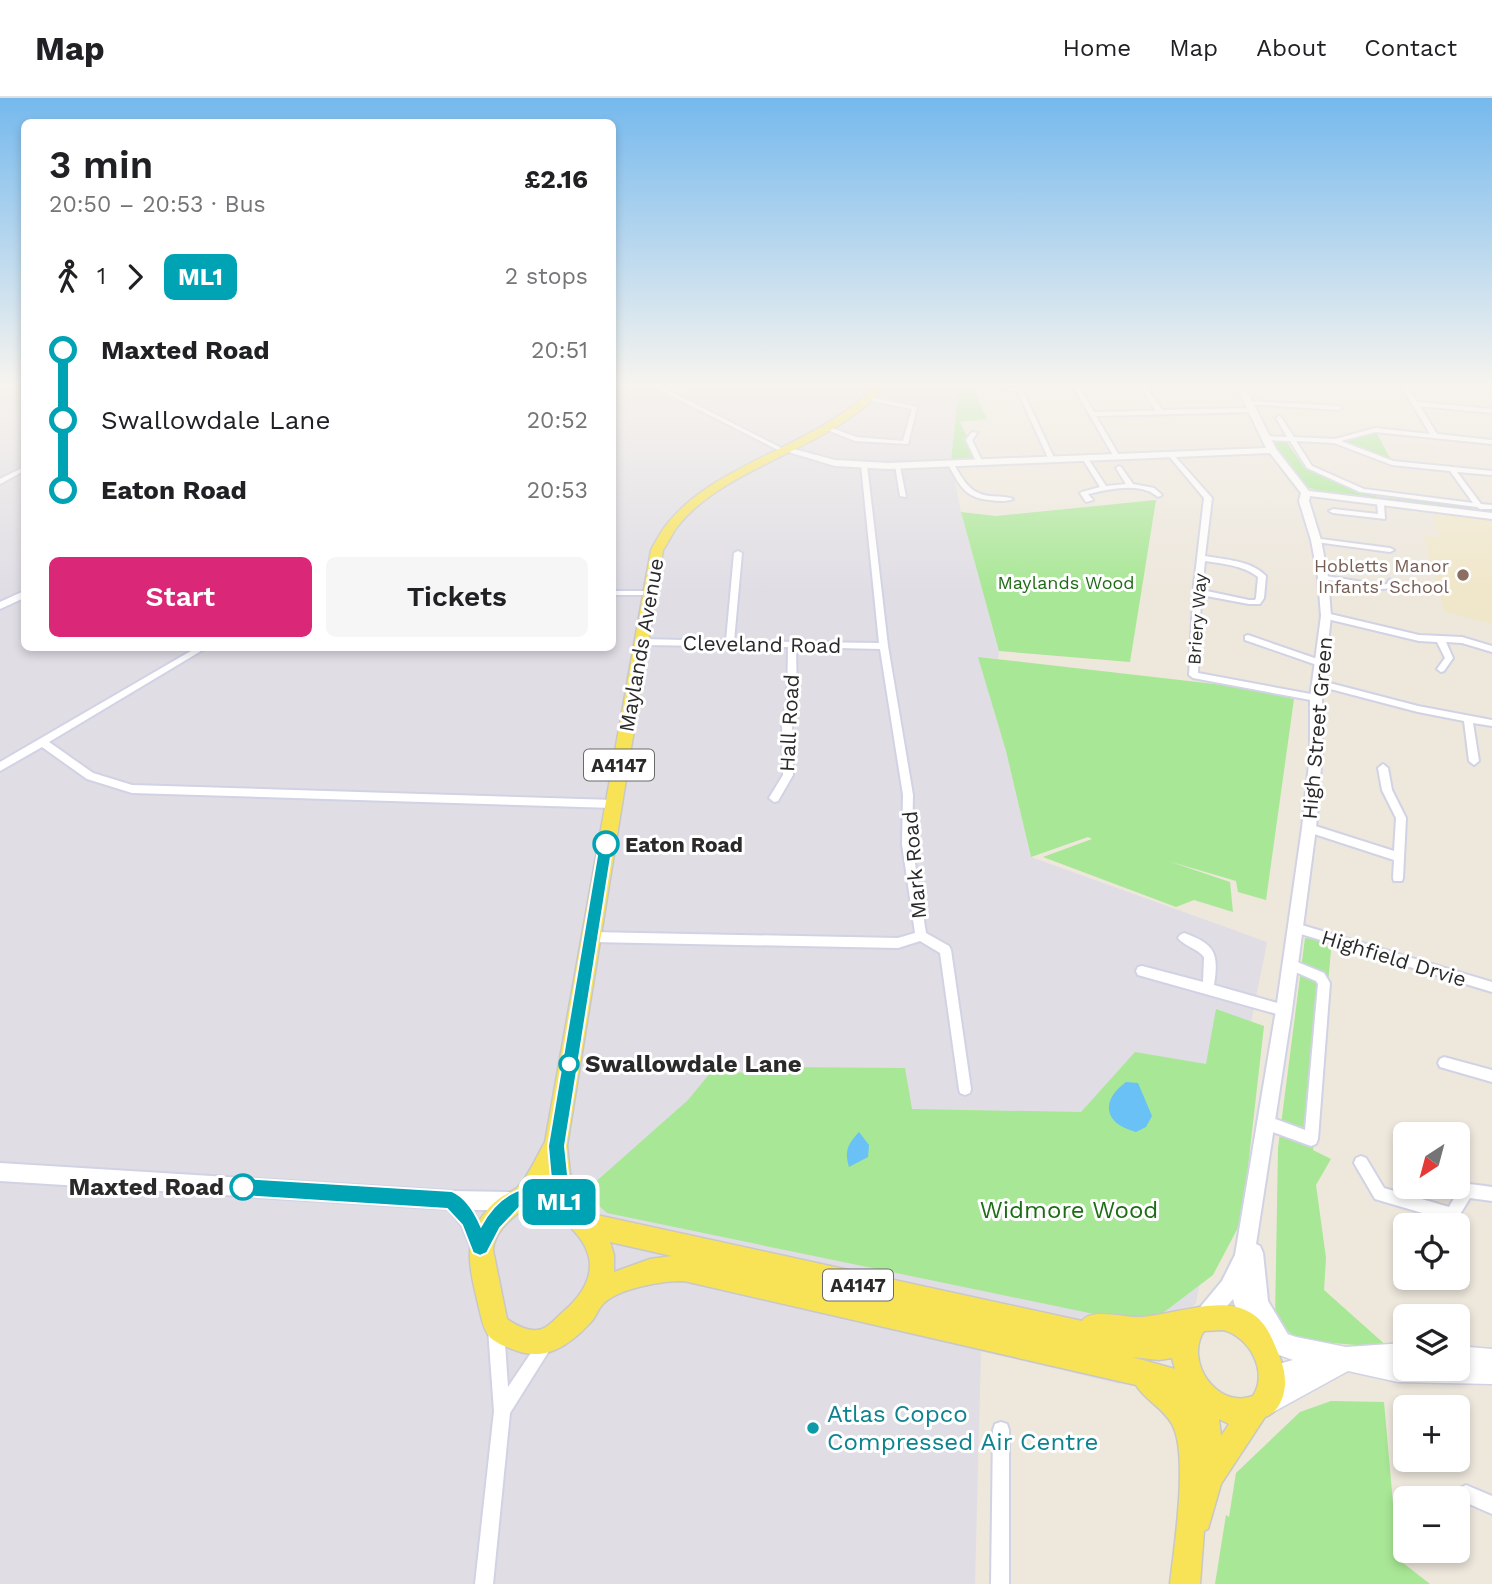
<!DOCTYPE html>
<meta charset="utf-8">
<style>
:root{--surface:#fff;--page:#f6f6f6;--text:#202124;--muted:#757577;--line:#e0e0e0;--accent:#db2777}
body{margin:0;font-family:"Work Sans",sans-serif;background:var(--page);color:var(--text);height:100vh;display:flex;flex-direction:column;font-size:26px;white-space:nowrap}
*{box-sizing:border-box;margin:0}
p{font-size:23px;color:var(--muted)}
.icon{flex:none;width:38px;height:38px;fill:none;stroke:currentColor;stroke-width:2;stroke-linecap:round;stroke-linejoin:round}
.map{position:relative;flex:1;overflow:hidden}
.sheet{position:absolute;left:21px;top:21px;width:595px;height:532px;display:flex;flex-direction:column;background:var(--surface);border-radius:10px;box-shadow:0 4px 10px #0003}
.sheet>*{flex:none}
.badge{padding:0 14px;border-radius:10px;font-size:24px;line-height:46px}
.needle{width:46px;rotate:216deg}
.buttons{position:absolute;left:1393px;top:1024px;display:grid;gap:14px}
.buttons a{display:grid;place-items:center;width:77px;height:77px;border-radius:10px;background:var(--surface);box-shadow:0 4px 10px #0003;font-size:35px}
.map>.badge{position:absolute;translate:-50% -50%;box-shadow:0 0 0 4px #fff}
.legs{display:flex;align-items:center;gap:10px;height:77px;padding:0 28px;font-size:23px}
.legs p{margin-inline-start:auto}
.head{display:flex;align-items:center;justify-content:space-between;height:119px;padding:0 28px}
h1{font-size:38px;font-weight:600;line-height:52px}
.cta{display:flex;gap:14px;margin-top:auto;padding:14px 28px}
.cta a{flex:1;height:80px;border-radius:10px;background:var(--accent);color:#fff;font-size:28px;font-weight:600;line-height:80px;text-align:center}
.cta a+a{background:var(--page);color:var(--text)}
ul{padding:0 28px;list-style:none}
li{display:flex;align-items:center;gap:24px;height:70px;font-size:26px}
li i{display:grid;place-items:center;width:10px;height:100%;margin:0 9px;background:currentColor}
li i::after{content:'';width:18px;height:18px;margin:-9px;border:5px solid;border-radius:50%;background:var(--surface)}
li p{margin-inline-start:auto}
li:first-child i{background:linear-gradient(#0000 50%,currentColor 0)}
li:last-child i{background:linear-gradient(currentColor 50%,#0000 0)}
header{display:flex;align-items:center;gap:42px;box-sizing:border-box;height:98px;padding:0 35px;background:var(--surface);border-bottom:2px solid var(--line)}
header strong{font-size:33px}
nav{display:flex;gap:38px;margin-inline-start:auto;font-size:24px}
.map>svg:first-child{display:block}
.industrial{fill:#e0dde5}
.education{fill:#f0e7ca}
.green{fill:#a8e795}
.water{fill:#69c1f5}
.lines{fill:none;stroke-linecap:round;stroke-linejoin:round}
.minor-casing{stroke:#d1d2e4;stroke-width:4}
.tertiary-casing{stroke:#d1d2e4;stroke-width:4}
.secondary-casing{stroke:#d1d2e4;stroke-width:3}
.primary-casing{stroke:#c8c8c8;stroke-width:3}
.minor{fill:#fff;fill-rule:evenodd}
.tertiary{fill:#fff;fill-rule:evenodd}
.secondary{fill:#fff;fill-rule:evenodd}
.primary{fill:#f8e356;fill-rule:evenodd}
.line-1{fill:#00a3b4;stroke:#fff;stroke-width:2}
.education-dot{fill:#8d6e63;stroke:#fff;stroke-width:2.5}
.stop-1-dot{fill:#fff;stroke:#00a3b4;stroke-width:3.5}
.culture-dot{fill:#0f9aa8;stroke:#fff;stroke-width:2.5}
.labels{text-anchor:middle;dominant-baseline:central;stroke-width:6;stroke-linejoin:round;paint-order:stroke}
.far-education-label{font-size:18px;fill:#785e54;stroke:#fff;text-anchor:end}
.far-park-label{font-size:18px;fill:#1f6c16;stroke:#fff}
.far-street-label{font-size:18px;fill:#2a2a2a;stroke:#fff}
.shield{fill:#fff;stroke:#6a6a6a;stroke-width:2}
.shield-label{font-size:19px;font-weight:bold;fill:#2a2a2a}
.street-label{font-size:21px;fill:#2a2a2a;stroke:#fff}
.stop-label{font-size:21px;font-weight:bold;fill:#2a2a2a;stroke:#fff;text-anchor:start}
.near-stop-label{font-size:24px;font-weight:bold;fill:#2a2a2a;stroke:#fff;text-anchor:start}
.near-park-label{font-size:24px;fill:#1f6c16;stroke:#fff}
.near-culture-label{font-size:24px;fill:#0d838f;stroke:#fff;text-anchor:start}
</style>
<header>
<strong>Map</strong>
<nav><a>Home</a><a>Map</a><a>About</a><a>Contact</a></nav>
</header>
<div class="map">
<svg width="1492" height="1486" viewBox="0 0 1492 1486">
<rect width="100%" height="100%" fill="#ede7dc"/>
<!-- industrial -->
<path class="industrial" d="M0,285h24v82l-24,13z
M613,285h29l32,17 30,-17h255l-8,78 10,51 38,139 -1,8 -19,-1 27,93 25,106 236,85 -71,361 -76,81 -139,-33 -6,233h-975v-1100l24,-14v178h588z"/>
<!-- education -->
<path class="education" d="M1433,416l59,5v105l-47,-12 -22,-77 17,2z"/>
<!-- green -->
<path class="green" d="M959,285h12l16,36 -27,3 20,41 -29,-2z
M1376,334l15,28 -52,-20 35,-8z
M1270,342l16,1 18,26 55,25 20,5 87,9 9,4c-18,4 -154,-15 -167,-23 -15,-9 -32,-31 -38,-47z
M1156,402l-26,162 -131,-11 -38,-139 35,4z
M978,559l263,30 53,12 -28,201 -28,-8 -2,-11 -68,-20 62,21 3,30 -39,-12 -18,7 -133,-50 49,-18 -4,-2 -57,20 -25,-106z
M1305,840l13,1 13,11 -18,200 18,9 -15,26 10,73 -2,32 65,58 -90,-8 -24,-19 3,-173z
M1216,911l48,17 -22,194 -29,55 -66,50 -540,-112 -18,-16 3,-12 96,-85 23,-28 59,1 6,-6 129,1 7,41 169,3 54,-60 71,12z
M1331,1303l53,1 14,157 32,25h-215l11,-69 3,2 7,-44 64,-61z"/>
<!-- water -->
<path class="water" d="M1126,984l12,1 14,33 -6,11 -10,5c-31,-8 -37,-30 -10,-50z
M859,1034l10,13 -1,12 -19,10c-5,-16 -1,-23 10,-35z"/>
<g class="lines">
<defs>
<path id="minor" d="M646,285h8l133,68 -5,1z
M1071,285h6l17,29 62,-1 -18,-28h65l-57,4 16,23 90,-2 3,2 -3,2 -156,4 24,41 -3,2 -3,-2z
M1394,285l12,2 11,17 75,7v4l-72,-7 17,28 55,6v4l-117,-12 -34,9 52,20 99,10v4l-35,-3 24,32 11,1v4h-12l-3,-2 -117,-15 -53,-24 -17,-27 -24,-1 -3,-2 3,-2 21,1 -11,-19 3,-2 2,1 13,20 41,2 40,-11 55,6 -28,-47zM1296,343l38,2 58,22 58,6 23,32 -109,-14 -52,-23z
M1008,288l15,5 32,69 -1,1 -5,-1 -31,-68 -12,-3 -1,-1z
M869,299l48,10 -9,37 -53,-3 -30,-12v-2l2,-1 29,11 47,4 9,-32 -45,-9v-2z
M1249,303l90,5 3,2 -3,2 -92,-6 -1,-1z
M972,334l5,1 -5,7 11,23 -1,1 -5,-1 -11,-23z
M1168,355h4l40,45 -7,58c21,4 45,4 61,20l-2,22 -4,6h-11l-48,-9 -3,78 118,22 3,1 2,2 -2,2 -3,1 -123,-23 -4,-3 5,-90 10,-87 -36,-43zM1205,463c18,3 38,4 53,16l-2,21 -1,2h-6l-47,-10z
M1085,358l2,1 19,29 20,-2 -10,-16 3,-2 2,1 12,17 21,4 8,7 -4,2c-3,-2 -6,-5 -10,-6 -17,-7 -42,-1 -60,3l5,6 -7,2 -6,-9 2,-1 18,-5 -18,-29z
M864,365l3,2 21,181 25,149 -1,49 14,89 23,13 2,4 20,139 -1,4 -5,2 -5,-2 -1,-4 -19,-136 -20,-12 -22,7 -307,-6 -4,-2 -2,-3 2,-3 4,-2 307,6 17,-5 -13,-89 1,-49 -23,-146 -84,-2 1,53 -5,22 1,53 -15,26 -4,1 -5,-4 14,-23 -1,-53 5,-22 1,-53 -147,-2 -4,-3 4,-3 85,2 8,-88 4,-2 4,2 -8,88 145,2 -18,-178z
M949,365h4c10,16 16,31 37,33 8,1 16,0 23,3 -7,3 -15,2 -23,1 -26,-2 -31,-16 -42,-36z
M895,367l5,1 6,31 -6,-1z
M24,369v4l-24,13v-5z
M1377,404l7,2 1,15 -52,-6 -4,-2 4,-2 45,5z
M1313,440l77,10 4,2 -4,2 -74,-10h-3z
M1320,477l61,10 6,-1 2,-4h3l4,2 -3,6 -12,1 -58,-10 -4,-2z
M612,493h38l4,2 -4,2h-38z
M1326,515l93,22 43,2 30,9v6l-30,-9 -16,-1 7,16 -9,13 -3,1 -4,-3 8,-11 -8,-16 -18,-1 -96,-23 -1,-2z
M1248,537l75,26 1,2 -1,2h-6l-72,-25v-4z
M196,550h10l-157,94 44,31 39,12 482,15 5,4 -5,4 -482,-15 -45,-14 -45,-32 -42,24v-9z
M1318,582l100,26 74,14v6l-19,-3 6,38 -5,4 -5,-4 -5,-40 -46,-9 -103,-27v-4z
M1383,666l5,4 4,22 14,28 -3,60 -1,3h-8l-1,-3 1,-18 -89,-29 -1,-3 1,-3 4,-1 85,27 2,-33 -14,-28 -4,-22z
M1295,825l197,59v10l-201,-61 -2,-3 2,-3z
M1184,835c31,11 35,20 30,52l74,21 2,4 -2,4 -4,2 -146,-41 -2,-4 2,-4 4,-1 61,16 1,-25c-7,-9 -20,-11 -26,-19l2,-3z
M1290,861l34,14 6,10 -12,156 -2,5 -5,2 -49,-18 -2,-5 2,-5 5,-2 38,14 13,-146 -2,-3 -30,-13 -2,-4 2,-4z
M1444,959l48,13v12l-52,-15 -2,-4 2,-4z
M1361,1058l5,2 18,30 65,19c16,-28 12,-24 43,-20v14l-22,-3 -11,18 2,9 -3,6v-6h-11l-1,-5 -71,-21 -21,-36 2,-5z
M1458,1143l5,2c3,8 6,18 2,26l-5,2 -2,-1z
M496,1223l5,3 3,5 4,58 33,-49 5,-3 5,3 3,5 -44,70 -17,171h-18l19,-173 -6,-82 3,-5z
M1001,1324l6,2 2,6v154h-18l2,-154 2,-6z
M1466,1387l26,11v18l-32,-14 -3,-6 3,-6z"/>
<path id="tertiary" d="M1235,285h8l33,66 33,42 183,22v6l-182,-23 -1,5 12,39 7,37 3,39 -9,82v57l-6,73 -24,182 -36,234 4,2 3,7 5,48 25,42 -3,7 -7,3 -7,-3 -15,-21 -3,7 -7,3 -7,-3 -11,-37 -22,26 -7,3 -7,-3 -3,-7 3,-7 25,-30 13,-26 41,-245 26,-182 8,-73v-57l11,-82 -3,-39 -7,-37 -12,-39 2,-8 -31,-40 -382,16 -53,-3 -53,-16 4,-3 49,13 53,3 378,-15z
M24,493v7l-24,11v-7z
M0,1065l452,28 61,1 7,2 2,7 -2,7 -7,2h-40l17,36 -3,7 -7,3 -7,-3 -11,-27 -14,-17 -448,-28z"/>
<path id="secondary" d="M1257,1226l39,13 50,10 59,-4v25h53v-22l34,3v35l-94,-2 -50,-11 -82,45 -9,-3 -3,-9 3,-9 15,-7 -7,-4 -4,-8 4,-8 28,-8 -44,-16 -4,-8 4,-8z"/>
<path id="primary" d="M877,285h11c-52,66 -162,81 -211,144 -5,7 -9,16 -14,23l-96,596 6,53 19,15 490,107c10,-14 45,-2 61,-4 45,-4 106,-35 130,24 6,14 12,26 12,41 0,14 -6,30 -20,35l-44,67 -13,45 -4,2 -4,53h-30c4,-36 19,-130 2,-160 -9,-16 -29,-26 -36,-39l-452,-104c-22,0 -66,7 -81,23 -5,5 -7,13 -12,18 -22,24 -47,41 -79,27 -24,-9 -27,-14 -32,-37 -10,-43 -22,-76 15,-110 6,-6 15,-9 22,-14 11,-11 20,-32 28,-46l106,-592c5,-9 10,-19 17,-27 49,-62 155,-78 209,-140zM526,1110c18,0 30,6 43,18 32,30 25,59 -6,86 -6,5 -13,14 -21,17 -12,4 -25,-3 -35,-10l-14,-69c1,-18 19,-33 33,-42zM610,1144l62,14 -22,3 -36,13v-17zM1223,1232c26,6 46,42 30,66 -36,14 -69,-35 -49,-65zM1132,1259l27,3 13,-2 3,11zM1219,1321l10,5 -8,12z"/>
</defs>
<!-- minor casing -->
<use href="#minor" class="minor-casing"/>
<!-- tertiary casing -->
<use href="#tertiary" class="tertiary-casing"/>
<!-- secondary casing -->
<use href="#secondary" class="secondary-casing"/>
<!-- primary casing -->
<use href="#primary" class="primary-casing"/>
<!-- minor -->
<use href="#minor" class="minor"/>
<!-- tertiary -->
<use href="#tertiary" class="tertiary"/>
<!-- secondary -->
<use href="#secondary" class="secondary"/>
<!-- primary -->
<use href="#primary" class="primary"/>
</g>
<!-- sky -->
<linearGradient id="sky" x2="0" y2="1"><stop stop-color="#75b9ed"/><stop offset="0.58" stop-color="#f7f4ef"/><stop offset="1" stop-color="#f7f4ef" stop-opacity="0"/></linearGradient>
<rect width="1492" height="493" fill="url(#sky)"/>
<!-- line-1 -->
<path class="line-1" d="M606,740l7,6 -48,302 6,58 -3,6 -6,3 -18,-7 -25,2 -19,20 -13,25 -7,3 -7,-3 -11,-28 -15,-16 -204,-13 -6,-3 -3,-6 3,-7 6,-2 209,13c14,6 23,21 29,35 14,-26 40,-47 71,-36l-4,-44 51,-302z"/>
<!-- markers -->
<circle class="education-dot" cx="1463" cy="477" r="7"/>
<g class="stop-1-dot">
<circle cx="606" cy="746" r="12"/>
<circle cx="569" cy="966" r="9"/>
<circle cx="243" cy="1089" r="12"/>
</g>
<circle class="culture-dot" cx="813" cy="1330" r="7"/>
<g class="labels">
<!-- far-education labels -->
<g class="far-education-label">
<text x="1449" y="467">Hobletts Manor<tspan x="1449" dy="21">Infants' School</tspan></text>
</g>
<!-- far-park labels -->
<g class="far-park-label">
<text x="1066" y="484">Maylands Wood</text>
</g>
<!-- far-street labels -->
<g class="far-street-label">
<text transform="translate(1197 521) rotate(-86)">Briery Way</text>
</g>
<!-- shield labels -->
<g class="shield">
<rect x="584" y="651.5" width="70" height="31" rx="5"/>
<rect x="823" y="1171.5" width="70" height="31" rx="5"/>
</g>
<g class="shield-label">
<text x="619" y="667">A4147</text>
<text x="858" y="1187">A4147</text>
</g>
<!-- street labels -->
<g class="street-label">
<text transform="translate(762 546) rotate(1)">Cleveland Road</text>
<text transform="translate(641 547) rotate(-80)">Maylands Avenue</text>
<text transform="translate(789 625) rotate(-87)">Hall Road</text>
<text transform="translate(1317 630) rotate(-85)">High Street Green</text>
<text transform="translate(914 767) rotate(-95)">Mark Road</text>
<text transform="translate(1394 860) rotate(17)">Highfield Drvie</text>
</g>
<!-- stop labels -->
<g class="stop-label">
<text x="625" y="746">Eaton Road</text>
</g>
<!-- near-stop labels -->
<g class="near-stop-label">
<text x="585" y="966">Swallowdale Lane</text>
<text x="224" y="1089" text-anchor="end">Maxted Road</text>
</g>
<!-- near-park labels -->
<g class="near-park-label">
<text x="1069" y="1112">Widmore Wood</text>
</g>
<!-- near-culture labels -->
<g class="near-culture-label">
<text x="827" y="1316">Atlas Copco<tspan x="827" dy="28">Compressed Air Centre</tspan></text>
</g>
</g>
</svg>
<div class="buttons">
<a><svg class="needle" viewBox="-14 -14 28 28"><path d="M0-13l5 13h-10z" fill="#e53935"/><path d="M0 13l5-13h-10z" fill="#757577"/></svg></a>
<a><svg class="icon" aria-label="locate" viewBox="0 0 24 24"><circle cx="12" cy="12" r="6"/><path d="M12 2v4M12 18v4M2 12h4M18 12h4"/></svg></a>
<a><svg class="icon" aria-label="layers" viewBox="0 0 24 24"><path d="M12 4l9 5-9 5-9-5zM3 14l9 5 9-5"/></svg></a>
<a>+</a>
<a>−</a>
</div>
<b class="badge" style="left:559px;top:1104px;background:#00a3b4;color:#fff">ML1</b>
<section class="sheet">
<div class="head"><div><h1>3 min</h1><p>20:50 – 20:53 · Bus</p></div><b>£2.16</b></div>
<div class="legs"><svg class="icon" aria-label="walk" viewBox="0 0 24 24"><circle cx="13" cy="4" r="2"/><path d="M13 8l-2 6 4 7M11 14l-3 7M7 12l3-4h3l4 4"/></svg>1<svg class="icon" aria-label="forward" viewBox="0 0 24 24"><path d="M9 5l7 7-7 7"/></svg><b class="badge" style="background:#00a3b4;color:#fff">ML1</b><p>2 stops</p></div>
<ul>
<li><i style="color:#00a3b4"></i><b>Maxted Road</b><p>20:51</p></li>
<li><i style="color:#00a3b4"></i><span>Swallowdale Lane</span><p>20:52</p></li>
<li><i style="color:#00a3b4"></i><b>Eaton Road</b><p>20:53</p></li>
</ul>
<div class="cta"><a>Start</a><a>Tickets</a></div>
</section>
</div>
